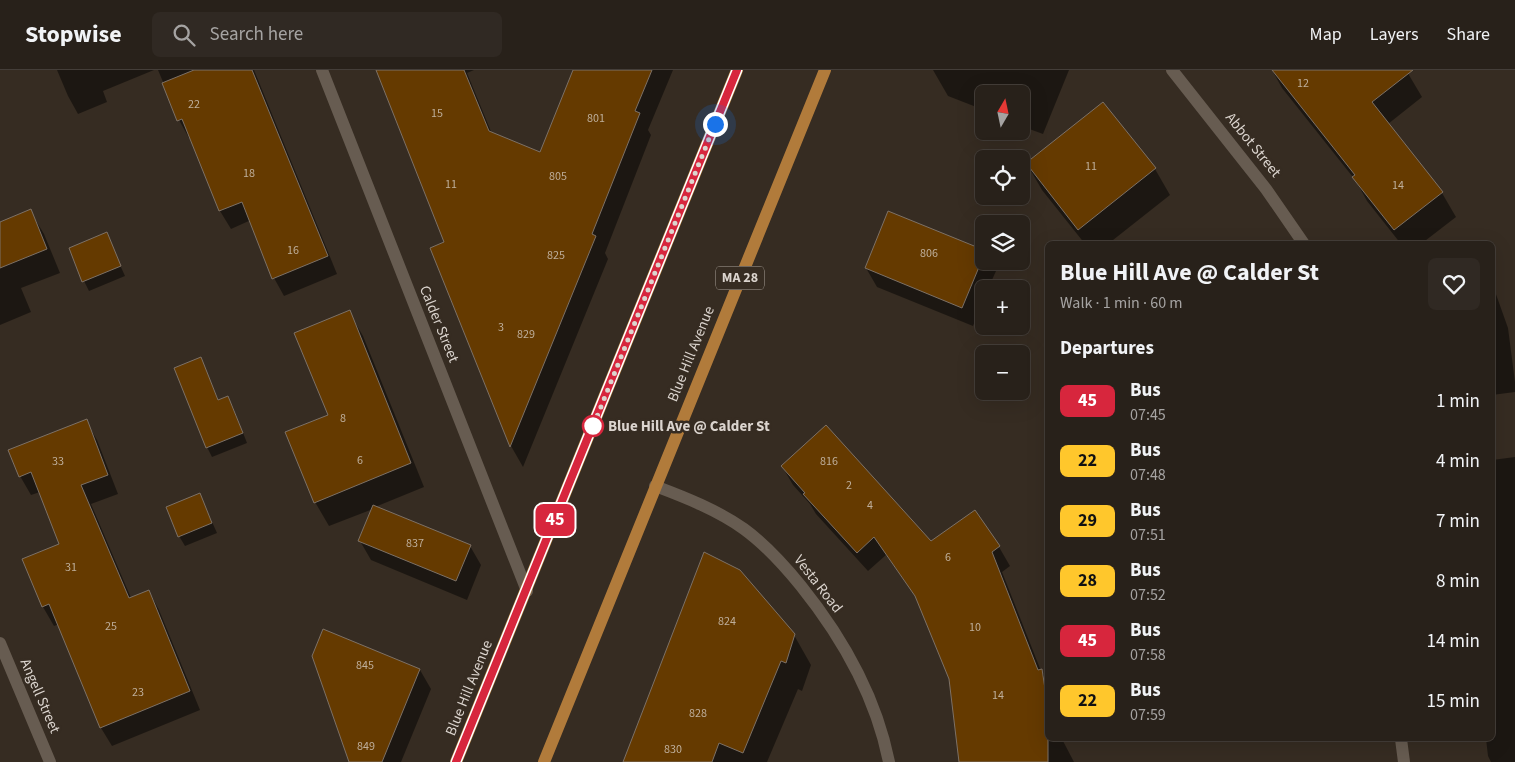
<!DOCTYPE html>
<meta charset="utf-8">
<style>
:root{--surface:#28211a;--page:#302923;--text:#f1f3f6;--muted:#a5a3a2;--line:#443e39}
body{margin:0;font-family:"Source Sans 3",sans-serif;background:var(--page);color:var(--text);height:100vh;display:flex;flex-direction:column;font-size:19px;white-space:nowrap}
*{box-sizing:border-box;margin:0}
p{font-size:16px;color:var(--muted)}
.icon{flex:none;width:28px;height:28px;fill:none;stroke:currentColor;stroke-width:2;stroke-linecap:round;stroke-linejoin:round}
.map{position:relative;flex:1;overflow:hidden}
.panel{position:absolute;left:1045px;top:171px;width:450px;height:500px;display:flex;flex-direction:column;background:var(--surface);border-radius:8px;box-shadow:0 5px 20px #0002,0 0 0 1px var(--line)}
.panel>*{flex:none}
.badge{padding:0 10px;border-radius:8px;font-size:18px;line-height:32px}
.needle{width:32px;rotate:9deg}
.fabs{position:absolute;left:975px;top:15px;display:grid;gap:10px}
.fabs a{display:grid;place-items:center;width:55px;height:55px;border-radius:8px;background:var(--surface);box-shadow:0 5px 20px #0002,0 0 0 1px var(--line);font-size:25px}
.you{position:absolute;width:25px;height:25px;margin:-12px;border:4px solid #fff;border-radius:50%;background:#1a73e8;box-shadow:0 0 0 8px #1a73e833}
.map>.badge{position:absolute;translate:-50% -50%;box-shadow:0 0 0 2px #fff}
h2{padding:0 15px;font-size:19px;line-height:45px}
.round{display:grid;place-items:center;flex:none;width:52px;height:52px;border-radius:8px;background:var(--page)}
.overview{display:flex;align-items:center;justify-content:space-between;height:85px;padding:0 15px}
h1{font-size:24px;font-weight:700;line-height:38px}
ul{padding:0;list-style:none}
li{display:flex;align-items:center;gap:15px;height:60px;padding:0 15px}
li div{flex:1}
li b{display:block;font-size:19px}
li em{font-style:normal}
li .badge{min-width:55px;font-weight:700;text-align:center}
header{display:flex;align-items:center;gap:30px;box-sizing:border-box;height:70px;padding:0 25px;background:var(--surface);border-bottom:1px solid var(--line)}
header strong{font-size:24px}
nav{display:flex;gap:28px;margin-inline-start:auto;font-size:18px}
.search{width:350px;height:45px;background:var(--page);display:flex;align-items:center;gap:12px;box-sizing:border-box;padding:0 18px;border-radius:8px;color:var(--muted);font-size:19px}
.map>svg:first-child{display:block}
.shadow{fill:#0007}
.building{fill:#653a00;stroke:#7d7166}
.lines{fill:none;stroke-linecap:round;stroke-linejoin:round}
.street{stroke:#675c51;stroke-width:12}
.primary{stroke:#b17b3b;stroke-width:12}
.line-casing{stroke:#fff;stroke-width:11}
.line{stroke:#d7263d;stroke-width:8}
.walk{stroke:#dbd4ce;stroke-width:5;stroke-dasharray:0 9}
.stop-dot{fill:#fff;stroke:#d7263d;stroke-width:2.5}
.labels{text-anchor:middle;dominant-baseline:central;stroke-width:5;stroke-linejoin:round;paint-order:stroke}
.number-label{font-size:12px;fill:#beae9a}
.shield{fill:#362c22;stroke:#aaa29a;stroke-width:1}
.shield-label{font-size:14px;font-weight:bold;fill:#dbd4ce}
.street-label{font-size:15px;fill:#dbd4ce;stroke:#362c22}
.stop-label{font-size:15px;font-weight:bold;fill:#dbd4ce;stroke:#362c22;text-anchor:start}
</style>
<header>
<strong>Stopwise</strong>
<div class="search"><svg class="icon" aria-label="search" viewBox="0 0 24 24"><circle cx="10" cy="10" r="6"/><path d="M15 15l6 6"/></svg>Search here</div>
<nav><a>Map</a><a>Layers</a><a>Share</a></nav>
</header>
<div class="map">
<svg width="1515" height="692" viewBox="0 0 1515 692">
<rect width="100%" height="100%" fill="#362c22"/>
<!-- shadow -->
<path class="shadow" d="M57,0h97l-51,21 4,11 -29,12 -10,-18z
M158,0h96l83,204 -53,22 -10,-18 -23,-58 -20,9 -11,-18 -30,-73h-1l-10,-18z
M377,0h97l-7,3 25,61 49,20 33,-84h99l-25,60 3,5 -46,118 3,6 -85,208 -12,-21 -80,-197 15,-6z
M933,0h136l-26,64 -22,-8v-32h-37v16l-36,-14z
M1272,0h134l16,27 -34,27 54,69 14,24 -35,27h-20l-34,-43 -11,-20 -74,-93z
M1027,94l128,5 15,26 -62,49h-23l-43,-54z
M30,141l14,23 16,39 -39,15 10,24 -31,13v-102z
M106,164l19,42 -36,15 -5,-10z
M984,181v10h6l6,10 -8,18h-4v10l-11,27 -96,-39 -11,-19z
M1492,213l16,45 7,54v10l-23,3z
M349,242l14,24 61,151 -49,20 95,39 11,19 -14,35 -96,-40 -11,-19 13,-32 -44,17 -14,-24z
M201,289l18,42 9,-4 5,10 14,36 -35,14 -5,-10z
M86,351l11,19 21,54 -27,10 40,94 18,-7 10,19 41,100 -88,36 -11,-18 -42,-104 -5,2 -11,-19 -19,-47 36,-15 -20,-53 -9,3 -11,-19z
M1515,387v305h-24l-3,-6 -2,-17h6v-279z
M782,396l149,77 43,-31 25,35 11,19 -8,6 39,99 7,10v58h11v2h4l11,21h-114l-10,-83 -30,-76 -34,-48 -18,16 -52,-57 -6,-10 -17,-19z
M200,425l17,38 -32,13 -6,-10z
M794,565l17,30 -9,26 -4,-2 -31,73h-143z
M420,600l11,19 -30,73h-51z
M1257,669h28l-26,3z"/>
<!-- building -->
<path class="building" d="M194,0h58l76,186 -56,23 -30,-77 -23,9 -37,-92 -5,2 -15,-38z
M376,0h88l25,61 51,21 33,-82h79l-17,41 5,2 -48,121 4,2 -86,211 -80,-199 14,-6z
M1272,0h141l-41,32 71,90 -49,38 -42,-53 3,-2z
M1103,32l53,66 -78,62 -52,-67z
M31,139l16,40 -47,19v-46z
M888,141l96,39v5l-22,53 -97,-40z
M107,162l14,34 -39,16 -13,-34z
M350,240l61,153 -97,40 -29,-71 43,-17 -34,-82z
M201,287l17,43 10,-4 15,37 -37,15 -32,-80z
M87,349l21,56 -27,10 48,113 20,-8 41,101 -90,37 -51,-124 -7,3 -20,-48 37,-15 -28,-72 -12,5 -11,-27z
M826,355l105,116 44,-31 25,36 -8,6 46,118 4,-1 6,40v53h-89l-10,-83 -34,-83 -41,-59 -17,16 -54,-59 2,-1 -24,-27z
M200,423l12,30 -34,14 -12,-30z
M373,435l98,40 -15,36 -98,-40z
M704,482l36,18 55,64 -9,29 -5,-2 -38,92 -24,-10 -7,19h-89z
M323,559l97,40 -38,93h-33l-37,-106z"/>
<g class="lines">
<!-- street -->
<path class="street" d="M322,0l205,521
M1172,0l94,119 38,55
M655,416c32,12 62,24 89,43 22,16 40,36 57,57 41,51 75,111 88,176
M0,573l50,119
M1401,669l3,23"/>
<!-- primary -->
<path class="primary" d="M456,692l281,-692
M544,692l281,-692"/>
</g>
<g class="lines">
<defs>
<path id="line" d="M456,692l281,-692"/>
</defs>
<!-- line casing -->
<use href="#line" class="line-casing"/>
<!-- line -->
<use href="#line" class="line"/>
<!-- walk -->
<path class="walk" d="M593,356l-1,3 123,-305"/>
</g>
<!-- markers -->
<circle class="stop-dot" cx="593" cy="356" r="10"/>
<g class="labels">
<!-- number labels -->
<g class="number-label">
<text x="1303" y="13">12</text>
<text x="194" y="34">22</text>
<text x="437" y="43">15</text>
<text x="596" y="48">801</text>
<text x="1091" y="96">11</text>
<text x="249" y="103">18</text>
<text x="558" y="106">805</text>
<text x="451" y="114">11</text>
<text x="1398" y="115">14</text>
<text x="293" y="180">16</text>
<text x="929" y="183">806</text>
<text x="556" y="185">825</text>
<text x="501" y="257">3</text>
<text x="526" y="264">829</text>
<text x="343" y="348">8</text>
<text x="360" y="390">6</text>
<text x="58" y="391">33</text>
<text x="829" y="391">816</text>
<text x="849" y="415">2</text>
<text x="870" y="435">4</text>
<text x="415" y="473">837</text>
<text x="948" y="487">6</text>
<text x="71" y="497">31</text>
<text x="727" y="551">824</text>
<text x="111" y="556">25</text>
<text x="975" y="557">10</text>
<text x="365" y="595">845</text>
<text x="138" y="622">23</text>
<text x="998" y="625">14</text>
<text x="698" y="643">828</text>
<text x="366" y="676">849</text>
<text x="673" y="679">830</text>
</g>
<!-- shield labels -->
<rect class="shield" x="716" y="196.5" width="48" height="23" rx="4"/>
<g class="shield-label">
<text x="740" y="208">MA 28</text>
</g>
<!-- street labels -->
<g class="street-label">
<text transform="translate(1253 75) rotate(51)">Abbot Street</text>
<text transform="translate(439 254) rotate(68)">Calder Street</text>
<text transform="translate(691 284) rotate(-68)">Blue Hill Avenue</text>
<text transform="translate(818 514) rotate(52)">Vesta Road</text>
<text transform="translate(469 618) rotate(-68)">Blue Hill Avenue</text>
<text transform="translate(40 626) rotate(67)">Angell Street</text>
</g>
<!-- stop labels -->
<g class="stop-label">
<text x="608" y="356">Blue Hill Ave @ Calder St</text>
</g>
</g>
</svg>
<div class="fabs">
<a><svg class="needle" viewBox="-14 -14 28 28"><path d="M0-13l5 13h-10z" fill="#e53935"/><path d="M0 13l5-13h-10z" fill="#a5a3a2"/></svg></a>
<a><svg class="icon" aria-label="locate" viewBox="0 0 24 24"><circle cx="12" cy="12" r="6"/><path d="M12 2v4M12 18v4M2 12h4M18 12h4"/></svg></a>
<a><svg class="icon" aria-label="layers" viewBox="0 0 24 24"><path d="M12 4l9 5-9 5-9-5zM3 14l9 5 9-5"/></svg></a>
<a>+</a>
<a>−</a>
</div>
<div class="you" style="left:715px;top:54px"></div>
<b class="badge" style="left:555px;top:450px;background:#d7263d;color:#fff">45</b>
<section class="panel">
<div class="overview"><div><h1>Blue Hill Ave @ Calder St</h1><p>Walk · 1 min · 60 m</p></div><a class="round"><svg class="icon" aria-label="heart" viewBox="0 0 24 24"><path d="M12 20l-8-8c-3-5 5-10 8-4 3-6 11-1 8 4z"/></svg></a></div>
<h2>Departures</h2>
<ul>
<li><span class="badge" style="background:#d7263d;color:#fff">45</span><div><b>Bus</b><p>07:45</p></div><em>1 min</em></li>
<li><span class="badge" style="background:#ffc72c;color:#111">22</span><div><b>Bus</b><p>07:48</p></div><em>4 min</em></li>
<li><span class="badge" style="background:#ffc72c;color:#111">29</span><div><b>Bus</b><p>07:51</p></div><em>7 min</em></li>
<li><span class="badge" style="background:#ffc72c;color:#111">28</span><div><b>Bus</b><p>07:52</p></div><em>8 min</em></li>
<li><span class="badge" style="background:#d7263d;color:#fff">45</span><div><b>Bus</b><p>07:58</p></div><em>14 min</em></li>
<li><span class="badge" style="background:#ffc72c;color:#111">22</span><div><b>Bus</b><p>07:59</p></div><em>15 min</em></li>
</ul>
</section>
</div>
